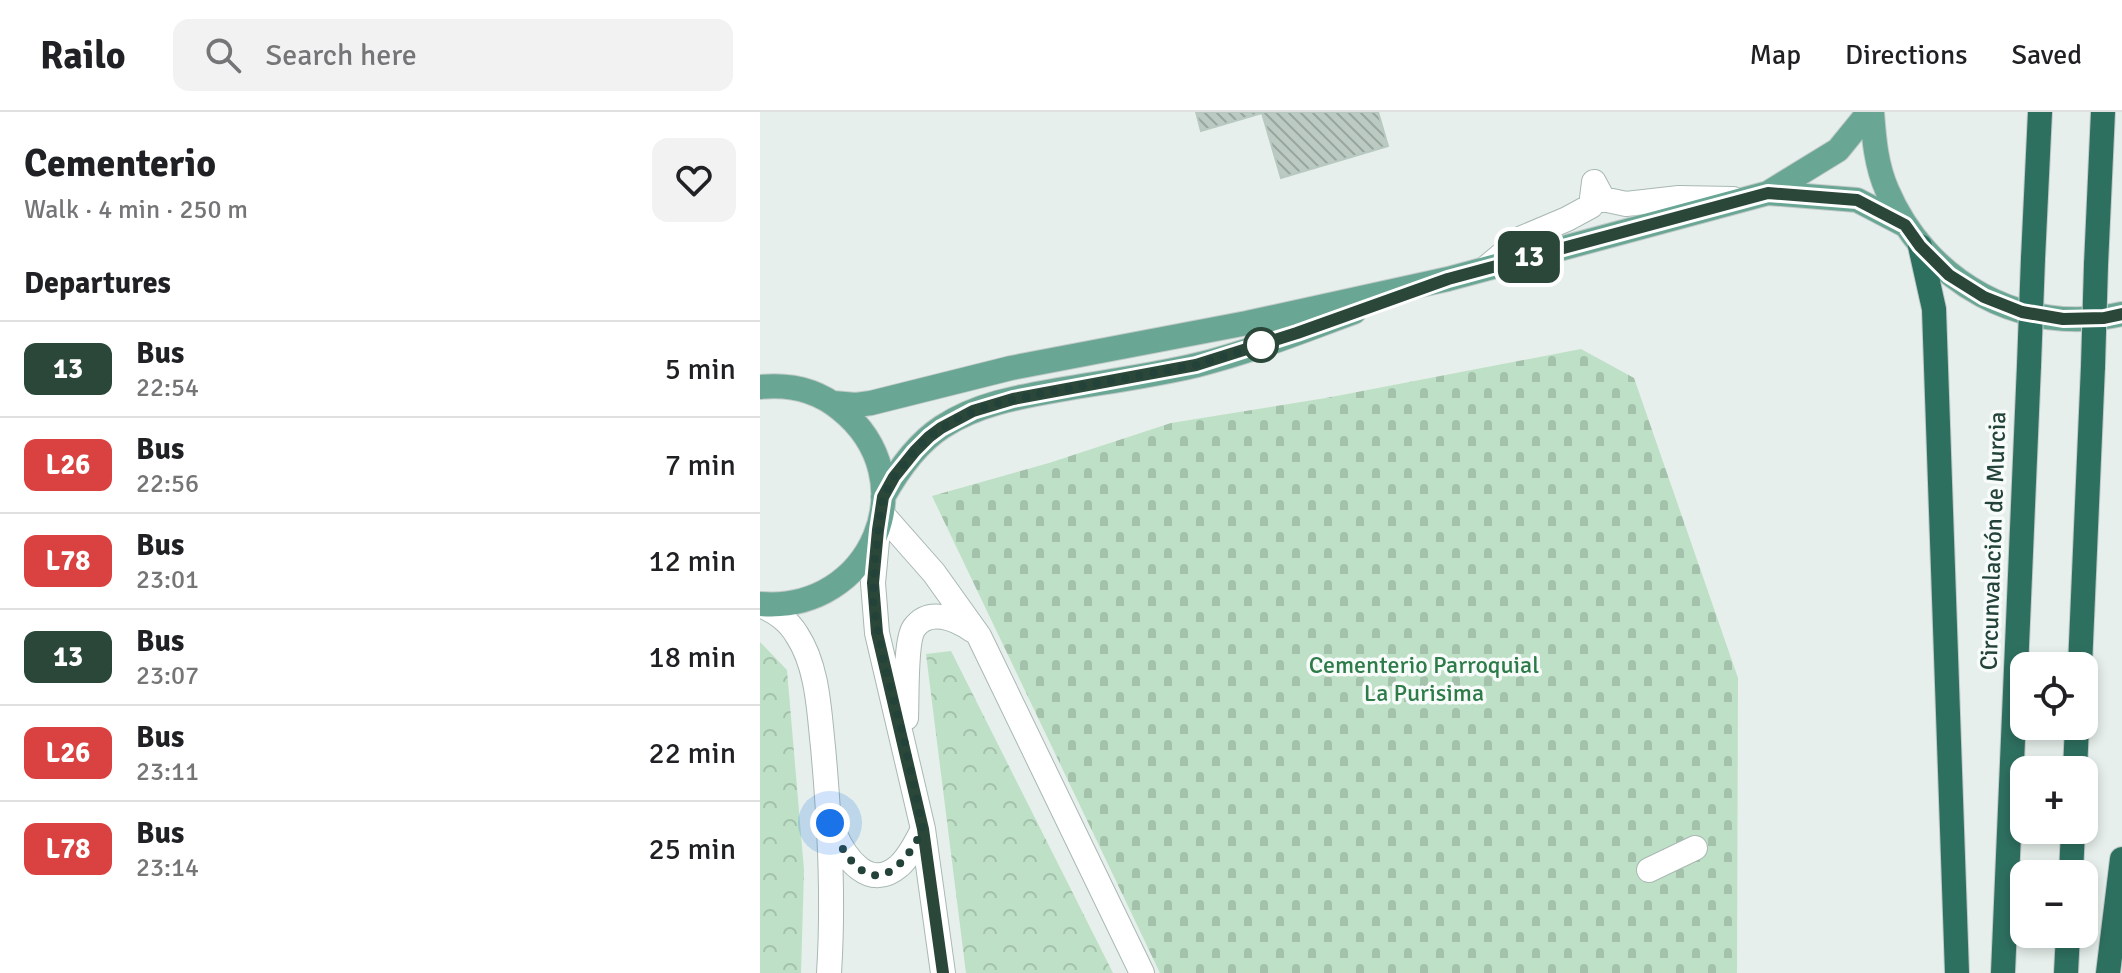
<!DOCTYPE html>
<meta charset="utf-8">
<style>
:root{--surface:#fff;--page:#f2f2f2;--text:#202124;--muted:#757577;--line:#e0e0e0}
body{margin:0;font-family:Signika,sans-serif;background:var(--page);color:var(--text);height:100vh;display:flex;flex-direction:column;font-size:30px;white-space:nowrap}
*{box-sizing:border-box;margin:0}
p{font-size:26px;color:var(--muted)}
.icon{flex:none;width:44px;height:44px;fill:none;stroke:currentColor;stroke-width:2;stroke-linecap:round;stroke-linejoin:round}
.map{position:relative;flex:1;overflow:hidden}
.side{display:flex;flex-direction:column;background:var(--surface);width:760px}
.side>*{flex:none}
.badge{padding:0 16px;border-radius:12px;font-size:28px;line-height:52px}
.tools{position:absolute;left:1250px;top:540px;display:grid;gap:16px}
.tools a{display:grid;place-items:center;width:88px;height:88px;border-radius:16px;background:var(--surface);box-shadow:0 4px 12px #0003;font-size:40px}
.you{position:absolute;width:40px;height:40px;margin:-20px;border:6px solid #fff;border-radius:50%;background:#1a73e8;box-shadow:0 0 0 12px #1a73e833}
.map>.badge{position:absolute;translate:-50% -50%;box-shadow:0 0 0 4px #fff}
h2{padding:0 24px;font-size:30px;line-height:72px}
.round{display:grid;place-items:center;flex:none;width:84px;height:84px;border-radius:16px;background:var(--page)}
.overview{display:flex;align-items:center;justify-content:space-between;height:136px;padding:0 24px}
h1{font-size:38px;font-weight:700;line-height:60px}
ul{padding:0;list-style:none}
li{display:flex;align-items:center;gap:24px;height:96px;padding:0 24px;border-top:2px solid var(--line)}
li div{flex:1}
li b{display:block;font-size:30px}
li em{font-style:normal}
li .badge{min-width:88px;font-weight:700;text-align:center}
header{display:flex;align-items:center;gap:48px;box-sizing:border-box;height:112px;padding:0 40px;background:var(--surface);border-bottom:2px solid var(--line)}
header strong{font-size:38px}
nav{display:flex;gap:44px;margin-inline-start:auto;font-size:28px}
.search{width:560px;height:72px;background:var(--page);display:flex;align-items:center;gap:20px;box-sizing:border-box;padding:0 28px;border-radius:16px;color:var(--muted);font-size:30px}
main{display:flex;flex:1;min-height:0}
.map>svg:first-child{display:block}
.cemetery{fill:url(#cemetery-stones)}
.park{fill:url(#park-crowns)}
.building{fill:url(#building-back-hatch);stroke:#b8c9c1;stroke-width:2}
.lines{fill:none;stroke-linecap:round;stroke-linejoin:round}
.minor-casing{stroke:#a8b8b2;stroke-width:26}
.major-casing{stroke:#c1cac8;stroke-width:26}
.highway-casing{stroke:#c1cac8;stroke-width:26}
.minor{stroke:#fff;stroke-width:24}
.major{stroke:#69a694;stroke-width:24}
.highway{stroke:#2e7060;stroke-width:24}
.highway-bridge-casing{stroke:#c1cac8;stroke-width:26;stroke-linecap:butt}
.highway-bridge{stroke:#2e7060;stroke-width:24}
.line-casing{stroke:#fff;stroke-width:18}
.line{stroke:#2a4739;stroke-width:12}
.walk{stroke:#234239;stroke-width:8;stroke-dasharray:0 14.4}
.stop-dot{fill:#fff;stroke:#2a4739;stroke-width:4}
.labels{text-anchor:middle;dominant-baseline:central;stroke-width:7;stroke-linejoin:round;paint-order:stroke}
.street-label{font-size:24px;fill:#234239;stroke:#f7fbf9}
.park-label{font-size:24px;fill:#2c7b48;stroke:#f7fbf9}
</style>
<header>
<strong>Railo</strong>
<div class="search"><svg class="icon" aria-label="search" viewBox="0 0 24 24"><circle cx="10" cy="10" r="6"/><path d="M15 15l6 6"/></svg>Search here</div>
<nav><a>Map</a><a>Directions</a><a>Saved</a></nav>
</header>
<main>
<section class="side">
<div class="overview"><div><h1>Cementerio</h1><p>Walk · 4 min · 250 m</p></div><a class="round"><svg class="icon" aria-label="heart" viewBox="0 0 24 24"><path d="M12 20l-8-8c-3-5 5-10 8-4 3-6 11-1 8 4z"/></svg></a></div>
<h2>Departures</h2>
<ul>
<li><span class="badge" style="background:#2a4739;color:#fff">13</span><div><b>Bus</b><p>22:54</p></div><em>5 min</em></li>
<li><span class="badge" style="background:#da4241;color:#fff">L26</span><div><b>Bus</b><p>22:56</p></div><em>7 min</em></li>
<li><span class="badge" style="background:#da4241;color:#fff">L78</span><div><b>Bus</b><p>23:01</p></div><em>12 min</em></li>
<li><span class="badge" style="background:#2a4739;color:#fff">13</span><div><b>Bus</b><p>23:07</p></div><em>18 min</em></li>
<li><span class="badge" style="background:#da4241;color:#fff">L26</span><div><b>Bus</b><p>23:11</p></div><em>22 min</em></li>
<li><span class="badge" style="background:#da4241;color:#fff">L78</span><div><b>Bus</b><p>23:14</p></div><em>25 min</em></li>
</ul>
</section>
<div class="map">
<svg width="1362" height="861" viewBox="0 0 1362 861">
<defs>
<pattern id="cemetery-stones" width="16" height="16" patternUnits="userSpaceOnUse" patternTransform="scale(2)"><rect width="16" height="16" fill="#bee0c6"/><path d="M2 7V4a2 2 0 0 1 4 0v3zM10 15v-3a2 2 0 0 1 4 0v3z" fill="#a3c1ab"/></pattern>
<pattern id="park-crowns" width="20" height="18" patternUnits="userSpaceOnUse" patternTransform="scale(2)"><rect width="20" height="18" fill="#bee0c6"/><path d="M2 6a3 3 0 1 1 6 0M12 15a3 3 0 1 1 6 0" fill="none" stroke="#a3c1ab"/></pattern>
<pattern id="building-back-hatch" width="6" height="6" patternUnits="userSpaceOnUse" patternTransform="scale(2)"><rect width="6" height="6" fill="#bbcac3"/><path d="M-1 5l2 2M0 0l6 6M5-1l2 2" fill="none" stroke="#98a69f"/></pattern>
</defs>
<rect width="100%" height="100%" fill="#e6efeb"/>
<!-- cemetery -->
<path class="cemetery" d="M821,237l53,29 104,300 -1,295h-577l-228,-477 117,-33 122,-40 155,-25z"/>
<!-- park -->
<path class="park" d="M0,530l27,28 17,200 -3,103h-41z
M191,539l162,322h-147l-40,-319z"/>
<!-- building -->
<path class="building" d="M436,0h182l10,34 -107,32 -19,-65 -61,18z"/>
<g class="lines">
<defs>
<path id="minor" d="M834,70l9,17 23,5 53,-6 54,1
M726,156l36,-30 45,-19 24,-13 3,-24
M122,402l52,59 45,63 163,337
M118,418l-5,53 4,50 46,196 20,144
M0,493c16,7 28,15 37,30 21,32 22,76 26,112 7,76 11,150 6,226
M146,606c1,-19 -1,-77 8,-90 15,-21 42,-9 58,2
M74,720c11,26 35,60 65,34 11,-10 18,-25 24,-37
M889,758l46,-22"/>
<path id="major" d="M1112,0c2,27 4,53 15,78 39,92 136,147 235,124
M1008,81l89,7 48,25
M0,275c29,-3 57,3 80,22 88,70 32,204 -80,195
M73,291l23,2 15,-2 140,-35 236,-45 201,-44 320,-86 70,-43 31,-38
M123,385c15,-27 33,-53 59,-70 35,-23 76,-30 116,-37 46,-8 93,-14 139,-25 53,-13 105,-34 157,-53"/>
<path id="highway" d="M1160,134l14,63 23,664
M1273,147l7,-147
M1336,153l7,-153
M1320,554l13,-300
M1315,658l2,-44
M1311,762l2,-44
M1243,861l26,-608
M1306,861l2,-39
M1348,861l14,-114"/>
</defs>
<!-- minor casing -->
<use href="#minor" class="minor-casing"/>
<!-- major casing -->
<use href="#major" class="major-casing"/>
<!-- highway casing -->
<use href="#highway" class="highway-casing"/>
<!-- minor -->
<use href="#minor" class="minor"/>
<!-- major -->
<use href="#major" class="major"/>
<!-- highway -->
<use href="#highway" class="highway"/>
<defs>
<path id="highway-bridge" d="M1269,253l4,-106
M1333,254l3,-101"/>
</defs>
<!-- highway-bridge casing -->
<use href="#highway-bridge" class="highway-bridge-casing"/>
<!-- highway-bridge -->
<use href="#highway-bridge" class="highway-bridge"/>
</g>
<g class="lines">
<defs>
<path id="line" d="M183,861l-20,-144 -46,-196 -4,-50 5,-53 5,-33 11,-20 21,-26 14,-14 12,-9 32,-17 40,-12 183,-34 101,-32 151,-54 320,-86 89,7 48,25 15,21 29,29 35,22 38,15 41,7 41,-1 18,-4"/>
</defs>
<!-- line casing -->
<use href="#line" class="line-casing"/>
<!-- line -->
<use href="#line" class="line"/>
<!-- walk -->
<path class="walk" d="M70,711c27,65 60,72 93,6l-18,-85 -21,-81 -11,-60 2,-45 8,-61 11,-20 21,-26 14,-14 25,-17 33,-14 46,-11 163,-30 71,-22 -6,2"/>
</g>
<!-- markers -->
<circle class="stop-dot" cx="501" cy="233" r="16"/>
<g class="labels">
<!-- street labels -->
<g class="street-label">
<text transform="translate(1233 429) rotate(-88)">Circunvalación de Murcia</text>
</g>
<!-- park labels -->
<g class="park-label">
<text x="664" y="553">Cementerio Parroquial<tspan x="664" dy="28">La Purisima</tspan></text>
</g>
</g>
</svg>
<div class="tools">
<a><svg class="icon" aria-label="locate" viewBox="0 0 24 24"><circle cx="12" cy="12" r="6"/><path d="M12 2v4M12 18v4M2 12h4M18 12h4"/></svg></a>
<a>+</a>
<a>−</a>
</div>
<div class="you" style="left:70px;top:711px"></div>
<b class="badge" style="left:769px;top:145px;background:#2a4739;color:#fff">13</b>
</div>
</main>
